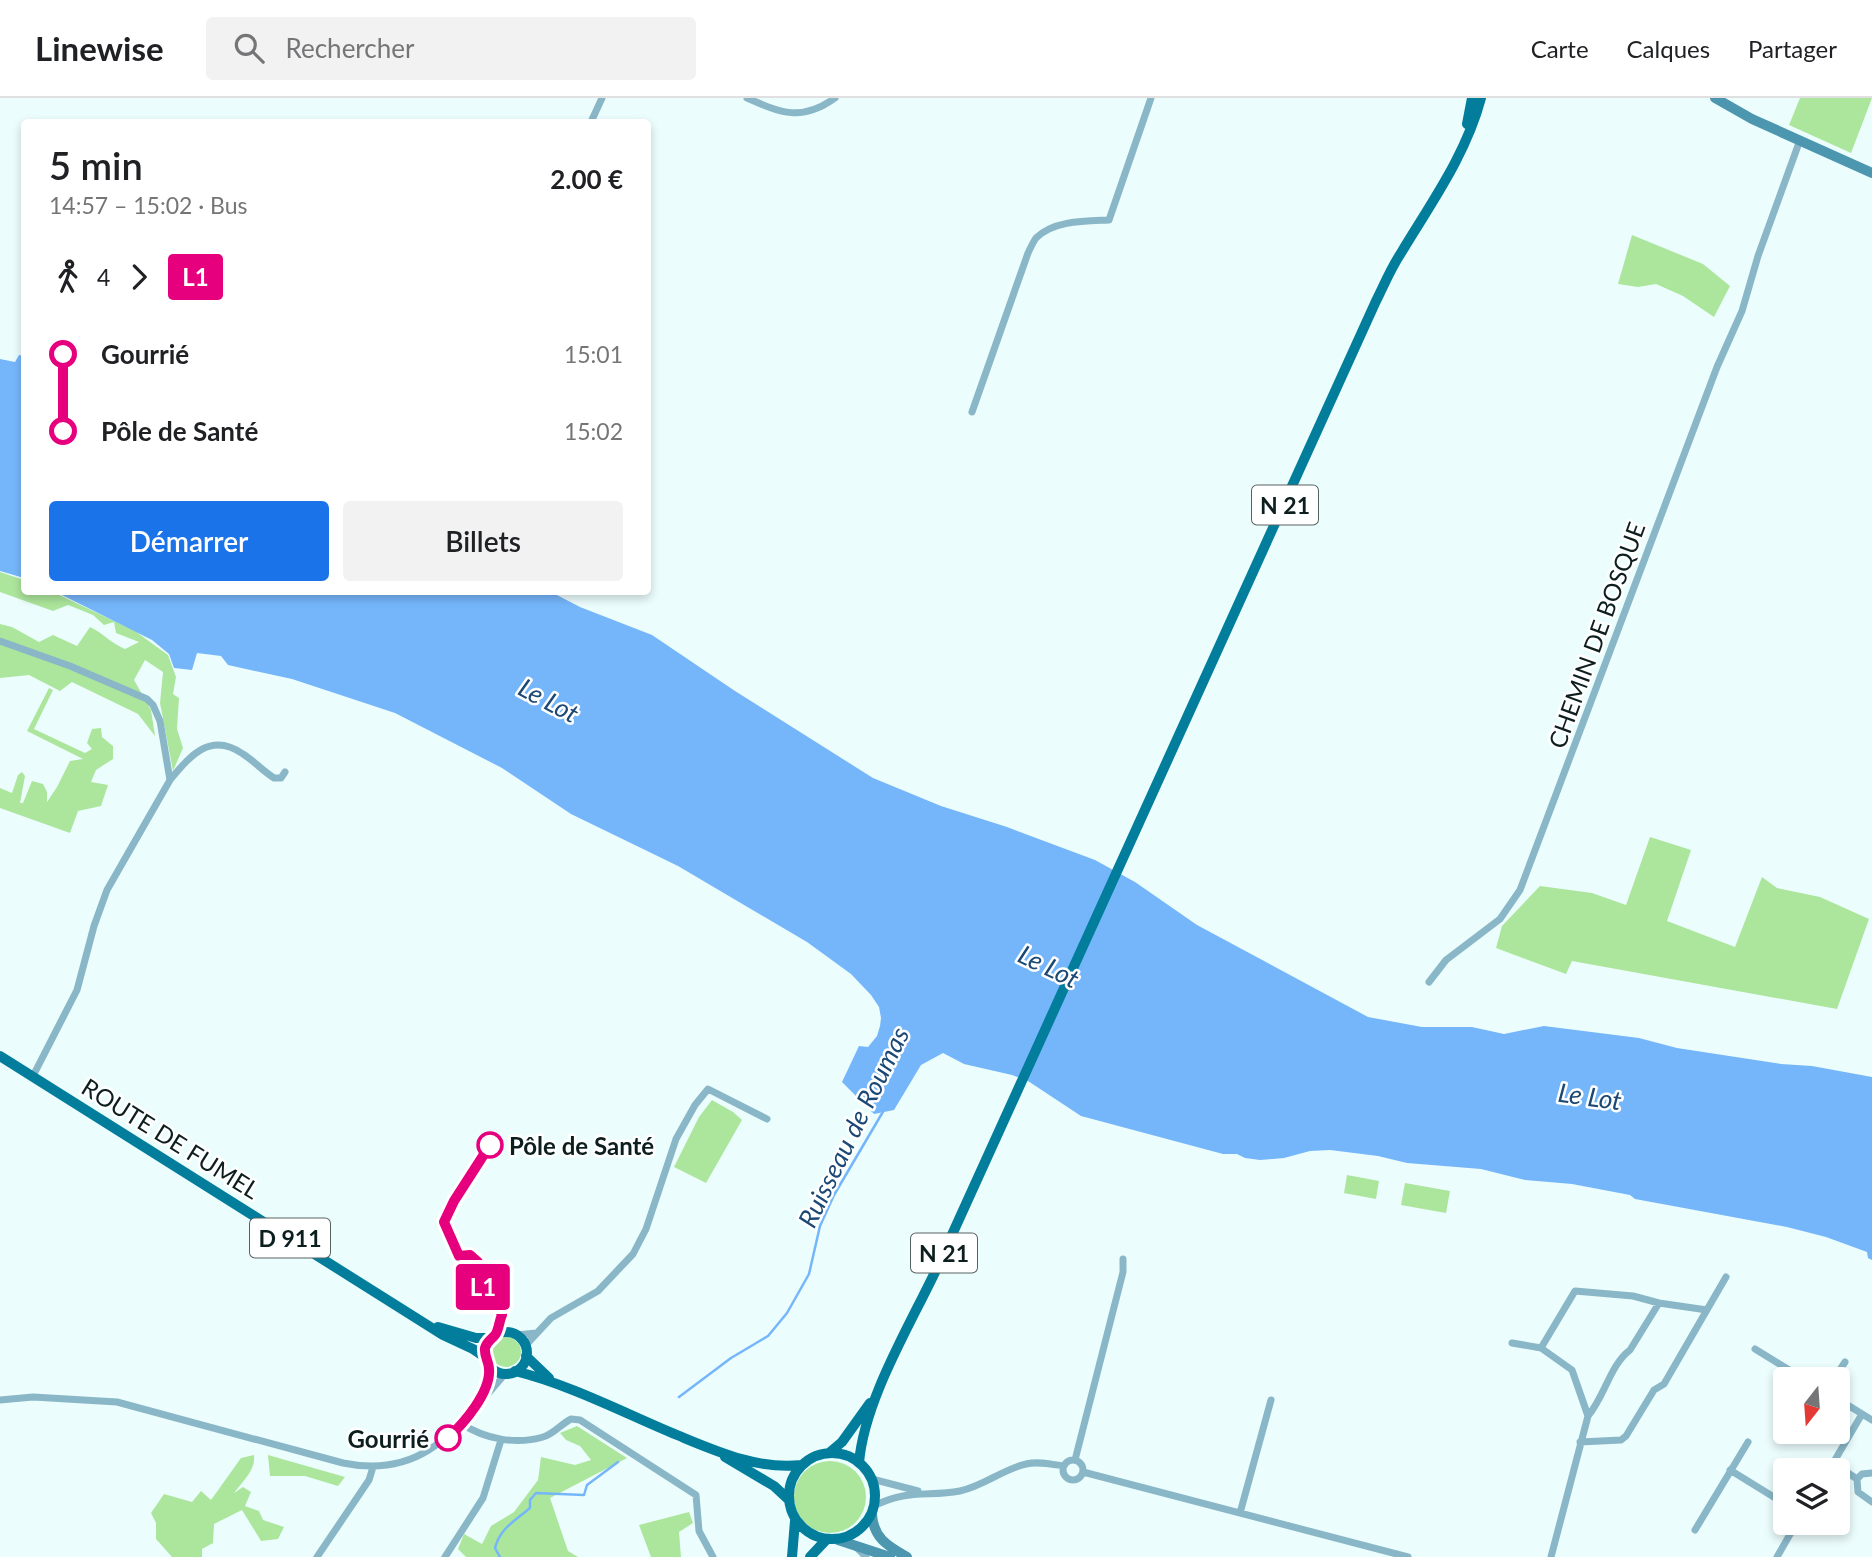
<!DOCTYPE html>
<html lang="fr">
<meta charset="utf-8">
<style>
:root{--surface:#fff;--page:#f2f2f2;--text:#202124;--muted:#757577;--line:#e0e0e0;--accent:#1a73e8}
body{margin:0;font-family:Lato,sans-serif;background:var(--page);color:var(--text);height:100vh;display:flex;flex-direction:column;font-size:26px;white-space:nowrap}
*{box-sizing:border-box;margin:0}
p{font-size:23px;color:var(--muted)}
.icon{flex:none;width:38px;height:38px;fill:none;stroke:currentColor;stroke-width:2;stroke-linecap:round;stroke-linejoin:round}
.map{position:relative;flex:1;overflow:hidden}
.drawer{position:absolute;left:21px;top:21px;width:630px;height:476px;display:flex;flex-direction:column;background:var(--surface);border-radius:7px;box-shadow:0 4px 10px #0003}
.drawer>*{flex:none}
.badge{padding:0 14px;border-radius:5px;font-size:24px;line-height:46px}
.needle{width:46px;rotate:197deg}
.tools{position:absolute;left:1773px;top:1269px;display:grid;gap:14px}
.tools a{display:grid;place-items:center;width:77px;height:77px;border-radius:7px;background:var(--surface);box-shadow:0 4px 10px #0003;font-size:35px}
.map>.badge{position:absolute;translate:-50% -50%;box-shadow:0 0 0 4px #fff}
.legs{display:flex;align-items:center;gap:10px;height:77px;padding:0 28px;font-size:23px}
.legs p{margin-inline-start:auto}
.headline{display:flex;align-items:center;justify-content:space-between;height:119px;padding:0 28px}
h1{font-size:38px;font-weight:600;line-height:52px}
.button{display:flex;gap:14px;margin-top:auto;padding:14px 28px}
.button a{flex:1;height:80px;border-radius:7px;background:var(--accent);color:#fff;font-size:28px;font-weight:600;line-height:80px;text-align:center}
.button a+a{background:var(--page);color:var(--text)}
ul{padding:0 28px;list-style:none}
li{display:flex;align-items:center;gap:24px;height:77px;font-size:26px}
li i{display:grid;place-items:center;width:10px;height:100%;margin:0 9px;background:currentColor}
li i::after{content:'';width:18px;height:18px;margin:-9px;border:5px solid;border-radius:50%;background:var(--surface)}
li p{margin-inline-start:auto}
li:first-child i{background:linear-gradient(#0000 50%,currentColor 0)}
li:last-child i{background:linear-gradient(currentColor 50%,#0000 0)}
header{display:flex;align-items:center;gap:42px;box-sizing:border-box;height:98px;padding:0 35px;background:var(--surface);border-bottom:2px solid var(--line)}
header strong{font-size:33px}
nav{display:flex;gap:38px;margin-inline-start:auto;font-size:24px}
.search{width:490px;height:63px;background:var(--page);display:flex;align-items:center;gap:18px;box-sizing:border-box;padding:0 24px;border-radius:7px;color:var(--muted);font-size:26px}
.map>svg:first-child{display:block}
.green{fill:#ace69c}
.water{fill:#75b6fb}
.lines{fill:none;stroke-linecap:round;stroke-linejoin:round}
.stream{stroke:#75b6fb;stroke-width:2.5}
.minor{stroke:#8ab7c8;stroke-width:7}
.secondary{stroke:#4d96af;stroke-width:10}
.primary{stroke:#027e9c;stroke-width:10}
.line-1-casing{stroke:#fff;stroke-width:16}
.line-1{stroke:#e6007e;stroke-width:10}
.stop-1-dot{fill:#fff;stroke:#e6007e;stroke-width:3.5}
.labels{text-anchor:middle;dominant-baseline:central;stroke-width:5;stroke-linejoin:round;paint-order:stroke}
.shield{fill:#fff;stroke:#566262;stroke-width:2}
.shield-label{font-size:23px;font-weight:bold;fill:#0d1e1e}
.street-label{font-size:24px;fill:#0d1e1e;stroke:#fff}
.stop-label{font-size:24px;font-weight:bold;fill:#0d1e1e;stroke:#fff;text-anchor:start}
.water-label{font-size:26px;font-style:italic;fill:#1b4875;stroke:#fff}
</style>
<header>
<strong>Linewise</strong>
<div class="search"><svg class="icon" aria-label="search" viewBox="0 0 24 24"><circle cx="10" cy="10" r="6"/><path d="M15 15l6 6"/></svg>Rechercher</div>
<nav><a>Carte</a><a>Calques</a><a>Partager</a></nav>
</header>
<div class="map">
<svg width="1872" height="1459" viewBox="0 0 1872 1459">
<rect width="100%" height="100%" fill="#ecfdfd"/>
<!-- green -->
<path class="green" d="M1800,0h72l-21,55 -62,-28z
M1632,137l71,29 27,22 -16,31 -31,-21 -27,-12 -18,3 -20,-3z
M0,474l24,8v12h29l82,39 33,24 8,22 -3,17 6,4 -2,31 6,19 -10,23 -13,-68 3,-31 -18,-12 -11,20 17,30 4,26 -17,-22 -66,-32 -12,9 -31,-16 -29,3v-54l12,3 27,15 14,-7 24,11 13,-19c13,6 22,17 35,22l14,-7 -23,-9 -2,-11 -10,3 -11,-10 -25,-10 -15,6 -53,-19z
M49,590l4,2 -19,39 51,24 7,-4 -5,-6 5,-14 9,-1 1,9 11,9v13l-17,11 -5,12 17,3 -7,21 -23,5 -8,22 -70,-25v-20l12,5 6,-18 4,-3 3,4 -5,27h3l9,-22 11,3 4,8v10l10,-15 13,-26 13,-2 -56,-28z
M1650,739l41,13 -24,71 68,26 27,-70 15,11 43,9 49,22 -32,90 -265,-48 -6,13 -70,-26 6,-22 38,-40 52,7 34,12z
M712,1002l21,12 9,8 -36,63 -32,-16 25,-50z
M1347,1077l32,6 -3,18 -32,-6z
M1405,1085l45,8 -4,22 -45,-8z
M491 1254a15 15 0 1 1 30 0a15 15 0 1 1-30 0Z
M577,1328l50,32 -77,40 18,53 10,6h-112l-8,-8 6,-15 18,10 9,-18 23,-14 24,-32 3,-23 34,8 16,-5 -11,-14 -14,-6 -6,-7z
M254,1357c2,15 -12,27 -20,38l9,-6 8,5 -6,14 14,5 4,9 21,7 -6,12 -17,2 -19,-31 -28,14 -1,19 -11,6v8h-30l-16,-18v-16l-5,-10 13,-19 28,8 9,-11 10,9 30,-42z
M268,1357l77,22 -7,9 -33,-10h-35z
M794 1399a36 36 0 1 1 72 0a36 36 0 1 1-72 0Z
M689,1414l4,11 -14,9 2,25h-30l-12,-32z"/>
<!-- water -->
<path class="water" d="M19,257l5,1v222l-24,-7v-212l15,3z
M56,494h495l29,15 72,28 83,56 138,87 68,28 66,21 88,33 40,22 62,43 171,92 54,10h50l32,7 40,-8 95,12 38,10 104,16 31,2 60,11v183l-4,-2 -1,-6 -41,-15 -39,-10 -152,-28 -5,-4 -58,-11 -47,-4 -44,-11 -74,-6 -29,-7 -48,-6 -20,1 -26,7 -24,2 -15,-2 -8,-4h-14l-142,-38 -53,-35 -16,-6 -48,-11 -21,-11 -22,12 -27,45 -20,4 -32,-32 17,-36 9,1 9,-11 3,-10 1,-8 -2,-11 -8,-12 -20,-21 -44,-32 -129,-76 -107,-52 -69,-46 -107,-55 -103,-34 -64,-14 -7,-9 -24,-3 -5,17 -18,-2 -5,-14 -17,-14z"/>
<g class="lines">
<!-- stream -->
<path class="stream" d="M679,1299l52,-39 37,-22 19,-23 22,-39 11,-48 14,-31 50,-85
M500,1459l-5,-9c5,-20 20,-27 35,-40v-8l6,-7 48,2 3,-10 31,-23"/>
<!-- minor -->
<path class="minor" d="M747,0c34,15 55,24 88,0
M591,24l11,-24
M972,314l56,-159c2,-4 5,-11 8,-15 18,-18 51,-17 73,-18l42,-122
M0,543l70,25 77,33 6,6 7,16 10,59 -63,110 -13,36 -17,64 -44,86
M170,682c20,-24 40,-49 73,-26 11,7 20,17 31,24h7l4,-6
M1429,884l17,-22 54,-41 20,-29 197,-523 25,-56 16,-55 42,-116
M517,1237l19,-2
M1512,1245l29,5 31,22 16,46 -37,141
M525,1248l26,-28 47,-27 35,-37 13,-25 30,-90 19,-34 13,-16 59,30
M1541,1250l34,-57 58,5 26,7 48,7
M1755,1251l49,30
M1834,1281l11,-17
M481,1298l7,-16 2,-14
M1838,1301l34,21
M0,1302l33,-3 84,5 226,61c81,17 116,-37 163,-90
M1588,1318c17,-20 22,-51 42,-66l29,-47
M462,1326c23,15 54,21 81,13 11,-3 18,-13 28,-18l9,1 116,75 3,36 14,26
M1580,1344l41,-2 5,-4 28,-46 10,-6 62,-107
M1063 1372a10 10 0 1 1 20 0a10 10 0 1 1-20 0Z
M1075,1362l48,-188v-13
M1833,1365l24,16
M1730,1372l55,34
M1829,1372l33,-56
M1083,1374l325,85
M872,1381l46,12
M1857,1381l1,13 14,10
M1857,1381l5,-5 10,-1
M874,1408c33,-17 54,-9 86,-15 24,-5 43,-22 66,-27 12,-3 25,0 38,2
M1240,1415l31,-113
M1695,1432l53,-88
M855,1448l11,11
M317,1459l52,-77 4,-13
M445,1459l38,-59 18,-58
M1777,1459l20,-35"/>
<!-- secondary -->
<path class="secondary" d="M1715,0l37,21 120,54
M872,1416c1,24 16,32 35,43
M838,1442l52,17"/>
<!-- primary -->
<path class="primary" d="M1467,26l5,-26
M0,958l443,279 30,14 12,8
M438,1229l38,11h15
M485 1255a21 21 0 1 1 42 0a21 21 0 1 1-42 0Z
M526,1258l23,22
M515,1273c56,14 109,42 162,64 39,16 81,35 124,30
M789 1398a43 43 0 1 1 86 0a43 43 0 1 1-86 0Z
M829,1355l13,-11 28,-39
M725,1359l49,29 14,13
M859,1365c5,-62 50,-136 77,-193l440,-969c8,-16 15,-33 25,-48 30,-50 65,-98 80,-155
M792,1459l3,-36
M810,1459l16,-17"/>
</g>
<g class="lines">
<defs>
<path id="line-1" d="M448,1340c16,-15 43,-46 41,-69 0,-7 -5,-13 -4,-21 2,-7 6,-8 10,-13 4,-5 4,-14 7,-20 -6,-15 -18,-25 -26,-39l3,-7 -1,-7 -8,-7 -11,1 -15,-34 10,-21 36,-56"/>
</defs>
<!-- line-1 casing -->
<use href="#line-1" class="line-1-casing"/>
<!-- line-1 -->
<use href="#line-1" class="line-1"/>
</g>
<!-- markers -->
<g class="stop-1-dot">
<circle cx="490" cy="1047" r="12"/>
<circle cx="448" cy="1340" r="12"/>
</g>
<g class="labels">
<!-- shield labels -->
<g class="shield">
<rect x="1252" y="387.5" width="66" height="39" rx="5"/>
<rect x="250" y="1120.5" width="80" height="39" rx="5"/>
<rect x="911" y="1135.5" width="66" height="39" rx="5"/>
</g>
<g class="shield-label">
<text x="1285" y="407">N 21</text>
<text x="290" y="1140">D 911</text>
<text x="944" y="1155">N 21</text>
</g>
<!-- street labels -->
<g class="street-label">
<text transform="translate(1596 537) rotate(-70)">CHEMIN DE BOSQUE</text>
<text transform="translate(171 1040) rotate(32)">ROUTE DE FUMEL</text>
</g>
<!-- stop labels -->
<g class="stop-label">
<text x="509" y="1047">Pôle de Santé</text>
<text x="429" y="1340" text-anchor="end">Gourrié</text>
</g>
<!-- water labels -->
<g class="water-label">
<text transform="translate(549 602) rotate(28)">Le Lot</text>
<text transform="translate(1049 868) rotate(26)">Le Lot</text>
<text transform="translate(1590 998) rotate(8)">Le Lot</text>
<text transform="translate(853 1029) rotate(-64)">Ruisseau de Roumas</text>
</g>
</g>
</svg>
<div class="tools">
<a><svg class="needle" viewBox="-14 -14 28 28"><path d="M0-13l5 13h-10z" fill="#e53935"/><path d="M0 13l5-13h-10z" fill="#757577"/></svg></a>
<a><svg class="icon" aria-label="layers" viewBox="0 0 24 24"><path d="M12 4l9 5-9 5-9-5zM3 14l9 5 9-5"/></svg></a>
</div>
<b class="badge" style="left:483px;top:1189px;background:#e6007e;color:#fff">L1</b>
<section class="drawer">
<div class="headline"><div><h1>5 min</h1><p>14:57 – 15:02 · Bus</p></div><b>2.00 €</b></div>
<div class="legs"><svg class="icon" aria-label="walk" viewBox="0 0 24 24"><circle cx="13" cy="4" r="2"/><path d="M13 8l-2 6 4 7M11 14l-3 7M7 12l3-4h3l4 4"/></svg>4<svg class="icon" aria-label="forward" viewBox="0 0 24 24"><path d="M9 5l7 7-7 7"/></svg><b class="badge" style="background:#e6007e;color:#fff">L1</b></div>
<ul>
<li><i style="color:#e6007e"></i><b>Gourrié</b><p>15:01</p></li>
<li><i style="color:#e6007e"></i><b>Pôle de Santé</b><p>15:02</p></li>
</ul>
<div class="button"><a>Démarrer</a><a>Billets</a></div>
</section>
</div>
